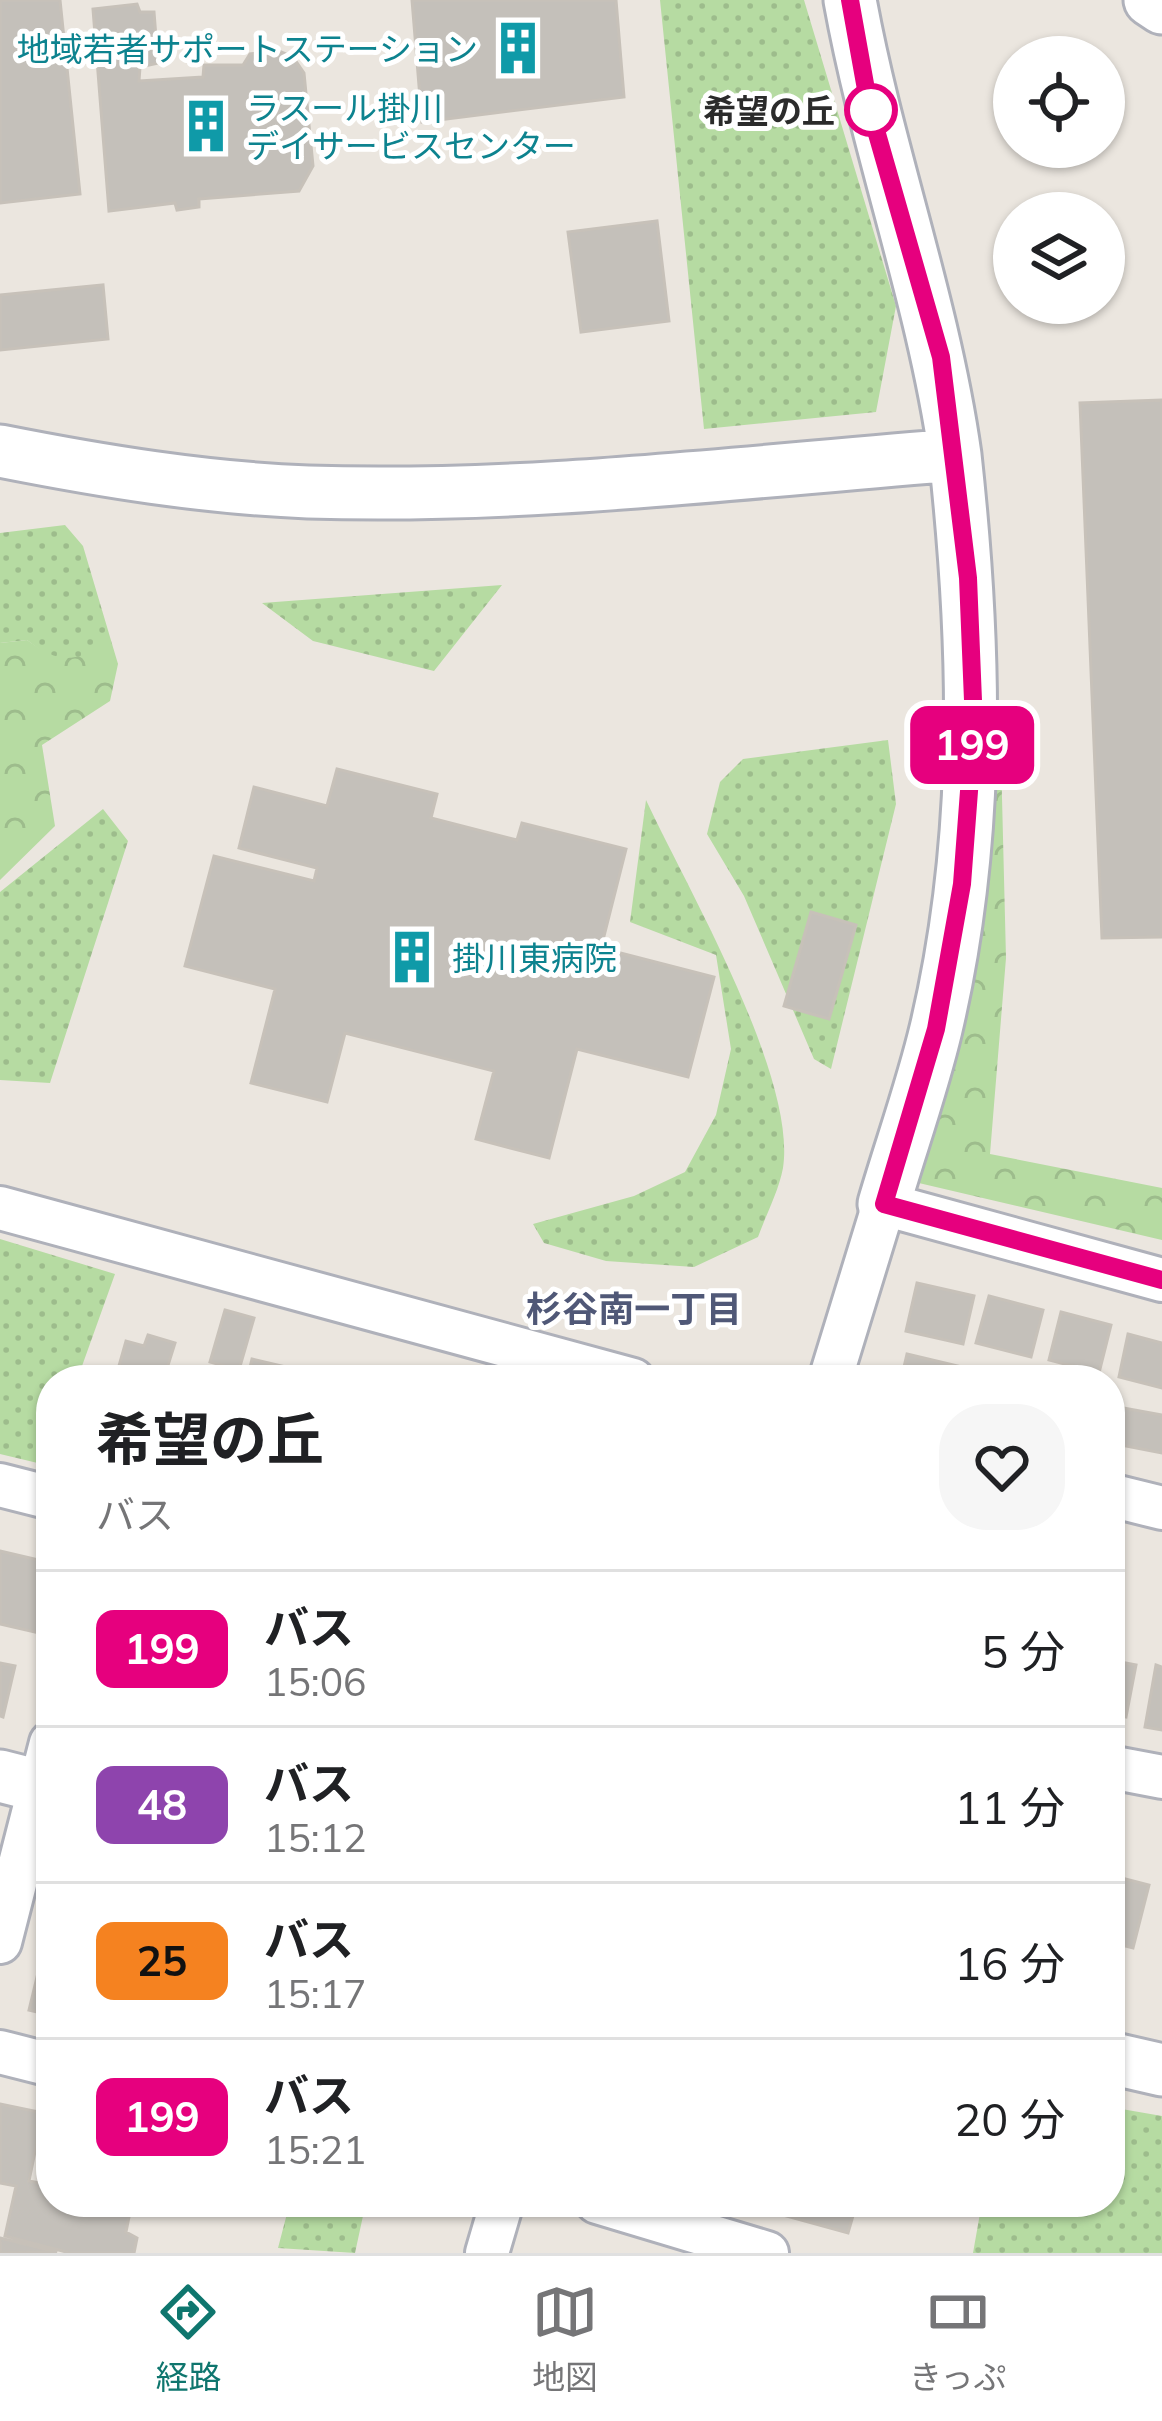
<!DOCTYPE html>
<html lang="ja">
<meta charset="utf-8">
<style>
:root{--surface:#fff;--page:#f6f6f6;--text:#202124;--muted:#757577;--line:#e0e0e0;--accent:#0f766e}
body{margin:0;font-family:Mulish,"Noto Sans JP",sans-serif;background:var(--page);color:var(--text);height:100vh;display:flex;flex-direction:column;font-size:45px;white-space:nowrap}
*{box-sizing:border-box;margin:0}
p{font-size:39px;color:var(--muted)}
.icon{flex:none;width:66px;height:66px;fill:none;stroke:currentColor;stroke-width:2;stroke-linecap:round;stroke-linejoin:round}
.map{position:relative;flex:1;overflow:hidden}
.details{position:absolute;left:36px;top:1365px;width:1089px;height:852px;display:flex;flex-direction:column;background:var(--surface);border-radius:48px;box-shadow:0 3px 9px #0004}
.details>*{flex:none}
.badge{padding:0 24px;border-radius:18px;font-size:42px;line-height:78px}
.tools{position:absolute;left:993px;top:36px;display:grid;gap:24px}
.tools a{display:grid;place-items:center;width:132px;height:132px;border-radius:50%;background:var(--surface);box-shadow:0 3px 9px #0004;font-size:60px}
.map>.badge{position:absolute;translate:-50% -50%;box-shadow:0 0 0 6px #fff}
.round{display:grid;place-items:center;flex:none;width:126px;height:126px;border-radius:48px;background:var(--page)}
.summary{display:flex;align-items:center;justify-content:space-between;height:204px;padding:0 60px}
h1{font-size:57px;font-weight:700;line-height:90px}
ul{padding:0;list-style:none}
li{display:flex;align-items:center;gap:36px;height:156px;padding:0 60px;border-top:3px solid var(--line)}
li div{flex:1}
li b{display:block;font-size:45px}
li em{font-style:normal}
li .badge{min-width:132px;font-weight:700;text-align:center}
.dock{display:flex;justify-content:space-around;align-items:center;height:168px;border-top:3px solid var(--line);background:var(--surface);font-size:33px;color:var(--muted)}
.dock a{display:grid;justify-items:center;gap:6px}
.dock .selected{color:var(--accent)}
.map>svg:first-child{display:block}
.grass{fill:url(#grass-dots)}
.forest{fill:url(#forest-crowns)}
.building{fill:#c4c0ba;stroke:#c7c1b9;stroke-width:3}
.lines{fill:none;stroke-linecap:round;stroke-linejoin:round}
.minor-casing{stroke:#afb1ba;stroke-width:48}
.tertiary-casing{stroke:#afb1ba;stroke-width:57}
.minor{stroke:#fff;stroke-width:42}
.tertiary{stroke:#fff;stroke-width:51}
.line-casing{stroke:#fff;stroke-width:27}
.line{stroke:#e6007e;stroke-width:18}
.stop-dot{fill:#fff;stroke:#e6007e;stroke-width:6}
.labels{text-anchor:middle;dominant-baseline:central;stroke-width:10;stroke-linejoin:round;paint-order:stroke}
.culture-label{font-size:33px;fill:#0d838f;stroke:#fff;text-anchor:start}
.stop-label{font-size:33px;font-weight:bold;fill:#2b2b2b;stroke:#fff;text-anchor:end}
.neighbourhood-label{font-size:36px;font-weight:bold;fill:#505877;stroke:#fff}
</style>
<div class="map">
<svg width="1162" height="2253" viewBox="0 0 1162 2253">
<defs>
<pattern id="grass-dots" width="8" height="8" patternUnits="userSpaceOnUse" patternTransform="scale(3)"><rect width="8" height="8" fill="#b6dba2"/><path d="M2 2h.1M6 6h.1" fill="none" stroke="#9dbc8c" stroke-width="1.8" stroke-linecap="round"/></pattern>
<pattern id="forest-crowns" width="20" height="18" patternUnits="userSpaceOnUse" patternTransform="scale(3)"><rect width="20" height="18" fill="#b6dba2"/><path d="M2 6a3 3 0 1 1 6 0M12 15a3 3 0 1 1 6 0" fill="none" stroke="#9dbc8c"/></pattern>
</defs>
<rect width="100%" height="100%" fill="#ebe6df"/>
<!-- grass -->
<path class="grass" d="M660,0h144l92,306 -20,106 -172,17z
M65,525l18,21 35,118 -66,-5 -25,-19 -27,3v-110z
M502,585l-68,86 -121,-30 -51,-38z
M888,740l8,64 -65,265 -17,-10 -70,-163 -37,-62 13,-52 23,-23z
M646,800c40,86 151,276 137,368 -4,22 -17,47 -25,69l-64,30 -88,-6 -62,-18 -11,-19 101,-28 51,-24 31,-57 15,-66 -15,-94 -86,-33z
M103,809l25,32 -78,242 -50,-3v-188z
M0,1239l115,35 -38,106h-26v71l-5,14 -46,-11z
M1110,2107l52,9v137h-189l9,-51h128z
M290,2202h76l-11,51 -77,-5z"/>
<!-- forest -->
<path class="forest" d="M27,640c31,23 43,22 79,7l12,17 -8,37 -68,44 13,81 -55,54v-237z
M981,756l20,1 5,201 -16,196 172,34v52l-256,-60z"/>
<!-- building -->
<path class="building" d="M0,0h60l20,194 -80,9z
M412,0h204l8,97 -202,25z
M137,4l3,8h14l4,51 -18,4 -1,14 64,-4 1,-12h39l7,-11 29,-3 14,6 11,16 9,93 -14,25 -100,8v8l-22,3 -2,-7 -66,8 -16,-202z
M657,221l12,100 -88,11 -13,-100z
M103,285l5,54 -108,11v-55z
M1162,400v537l-60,1 -22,-535z
M337,769l100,25 -6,24 86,22 5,-17 104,26 -25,99 113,29 -26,100 -111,-28 -28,109 -73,-19 18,-68 -149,-38 -18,69 -76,-19 24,-94 -90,-23 29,-110 100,25 3,-13 -78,-20 15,-61 73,19z
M811,912l45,13 -27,94 -45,-13z
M917,1283l57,13 -11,48 -57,-13z
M989,1296l54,14 -12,47 -55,-14z
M225,1310l29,8 -15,52 -29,-8z
M1061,1312l50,13 -12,48 -50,-13z
M1128,1334l34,9v45l-43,-11z
M148,1335l27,8 -11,35 6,2h-55l11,-39 18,5z
M907,1354l51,12 -4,14h-53z
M252,1359l30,7 -4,14h-31z
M298,1368l52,12h-55z
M1118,1407l44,8v38l-51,-10z
M0,1551l51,12 -12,70 -39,-9z
M1110,1660l26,5 -10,52 -16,-3z
M0,1663l15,3 -12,51 -3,-1z
M1156,1665l6,2v63l-17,-3z
M1110,1875l39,10 -16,63 -23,-6z
M51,1919v96l-22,-5z
M0,2104l43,9 -14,68 22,4v17h81l-6,30 11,6 -3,15h-64l-65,-17 11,-50 -16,-3z
M782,2202h75l-9,31 -69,-19z
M0,2238l57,14 -57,1z"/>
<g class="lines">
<defs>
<path id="minor" d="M0,1208l633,172
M830,1380l54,-176 278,76
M0,1485l51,13
M1110,1495l52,13
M1110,1767l52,10
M0,1942l51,-199
M0,2052l51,13
M597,2202l170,51
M487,2253l15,-51"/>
<path id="tertiary" d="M1150,0l12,8
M0,451c101,20 205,37 308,41 215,7 432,-20 647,-37 -22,-155 -77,-301 -105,-455
M884,1204c17,-58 38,-116 52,-175 45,-190 40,-382 19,-574
M0,1776l51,13
M1110,2058l52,12"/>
</defs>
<!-- minor casing -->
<use href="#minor" class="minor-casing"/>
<!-- tertiary casing -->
<use href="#tertiary" class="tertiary-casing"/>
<!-- minor -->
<use href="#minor" class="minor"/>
<!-- tertiary -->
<use href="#tertiary" class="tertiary"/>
</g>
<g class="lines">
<defs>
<path id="line" d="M850,0l19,106 72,251 27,221 6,147 -12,159 -26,145 -52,175 278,76"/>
</defs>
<!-- line casing -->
<use href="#line" class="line-casing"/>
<!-- line -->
<use href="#line" class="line"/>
</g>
<!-- icons -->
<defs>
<symbol id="building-bare" viewBox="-9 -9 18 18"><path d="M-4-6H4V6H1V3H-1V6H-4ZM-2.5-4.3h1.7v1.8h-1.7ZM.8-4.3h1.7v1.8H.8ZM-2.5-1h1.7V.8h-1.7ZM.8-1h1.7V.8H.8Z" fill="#0f9aa8" stroke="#fff" stroke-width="2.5" paint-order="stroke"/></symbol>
</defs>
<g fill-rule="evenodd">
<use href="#building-bare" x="480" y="10" width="76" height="76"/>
<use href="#building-bare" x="168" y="88" width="76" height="76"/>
<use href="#building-bare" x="374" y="919" width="76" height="76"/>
</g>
<!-- markers -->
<circle class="stop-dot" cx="871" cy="110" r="24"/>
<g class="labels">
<!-- culture labels -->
<g class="culture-label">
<text x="478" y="48" text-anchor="end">地域若者サポートステーション</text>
<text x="246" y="107">ラスール掛川<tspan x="246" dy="38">デイサービスセンター</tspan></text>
<text x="452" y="957">掛川東病院</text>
</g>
<!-- stop labels -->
<g class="stop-label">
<text x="835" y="110">希望の丘</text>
</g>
<!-- neighbourhood labels -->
<g class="neighbourhood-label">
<text x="634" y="1308">杉谷南一丁目</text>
</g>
</g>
</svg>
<div class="tools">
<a><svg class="icon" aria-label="locate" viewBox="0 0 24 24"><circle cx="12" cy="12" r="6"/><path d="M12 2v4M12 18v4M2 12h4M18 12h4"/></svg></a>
<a><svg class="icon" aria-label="layers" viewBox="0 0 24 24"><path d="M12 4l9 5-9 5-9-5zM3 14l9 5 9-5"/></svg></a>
</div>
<b class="badge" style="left:972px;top:745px;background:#e6007e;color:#fff">199</b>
<section class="details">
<div class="summary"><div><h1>希望の丘</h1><p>バス</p></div><a class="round"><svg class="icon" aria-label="heart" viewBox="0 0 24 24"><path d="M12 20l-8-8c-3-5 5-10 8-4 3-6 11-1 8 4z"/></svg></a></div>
<ul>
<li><span class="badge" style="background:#e6007e;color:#fff">199</span><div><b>バス</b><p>15:06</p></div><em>5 分</em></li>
<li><span class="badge" style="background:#8e44ad;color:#fff">48</span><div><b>バス</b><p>15:12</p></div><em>11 分</em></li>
<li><span class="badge" style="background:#f58220;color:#111">25</span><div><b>バス</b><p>15:17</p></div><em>16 分</em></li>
<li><span class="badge" style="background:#e6007e;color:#fff">199</span><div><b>バス</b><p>15:21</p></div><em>20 分</em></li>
</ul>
</section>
</div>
<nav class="dock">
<a class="selected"><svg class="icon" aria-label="directions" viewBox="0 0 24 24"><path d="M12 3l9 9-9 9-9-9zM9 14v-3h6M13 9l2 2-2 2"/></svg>経路</a>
<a><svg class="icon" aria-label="map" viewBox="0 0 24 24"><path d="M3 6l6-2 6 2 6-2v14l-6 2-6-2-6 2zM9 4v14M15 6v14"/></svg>地図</a>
<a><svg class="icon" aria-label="tickets" viewBox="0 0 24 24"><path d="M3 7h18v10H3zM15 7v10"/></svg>きっぷ</a>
</nav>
